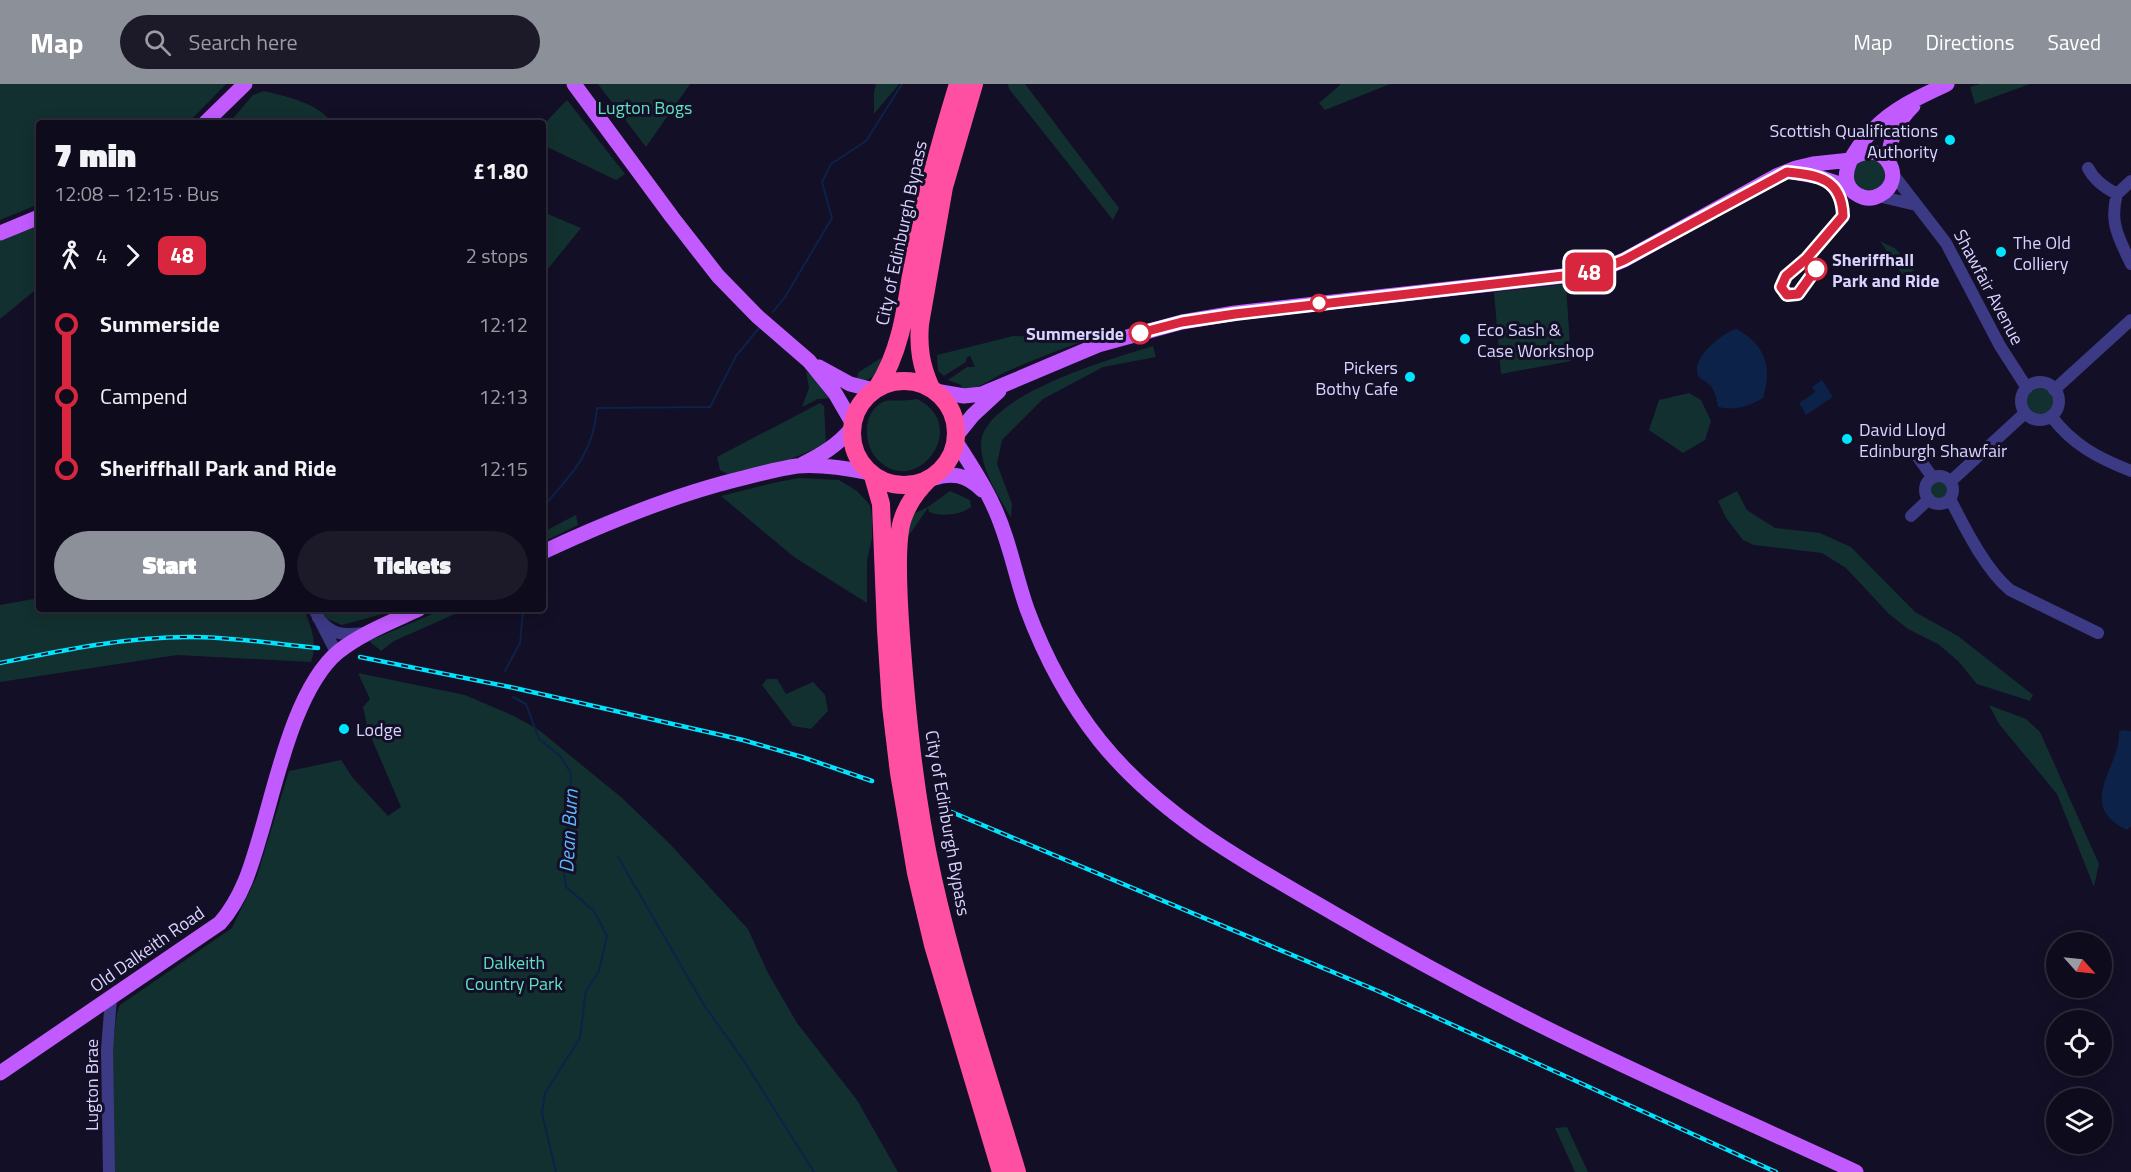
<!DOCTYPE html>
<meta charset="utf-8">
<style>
:root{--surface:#0e0b1c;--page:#1c1929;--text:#f1f3f6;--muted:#9b9ba3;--line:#2e2b3b;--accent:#8c9099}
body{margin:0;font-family:"Titillium Web",sans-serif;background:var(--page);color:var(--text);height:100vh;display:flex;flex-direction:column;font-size:22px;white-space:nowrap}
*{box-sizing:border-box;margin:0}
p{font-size:20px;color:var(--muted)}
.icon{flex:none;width:33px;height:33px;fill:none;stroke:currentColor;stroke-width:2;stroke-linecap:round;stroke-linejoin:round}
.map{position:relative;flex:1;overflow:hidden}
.side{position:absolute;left:36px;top:36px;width:510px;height:492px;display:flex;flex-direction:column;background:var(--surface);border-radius:6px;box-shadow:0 3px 15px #0003,0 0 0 2px var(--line)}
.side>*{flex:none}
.badge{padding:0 12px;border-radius:9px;font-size:21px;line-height:39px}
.needle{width:39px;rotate:117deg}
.buttons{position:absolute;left:2046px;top:848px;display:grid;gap:12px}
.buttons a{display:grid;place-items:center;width:66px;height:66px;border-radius:50%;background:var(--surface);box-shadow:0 3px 15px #0003,0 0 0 2px var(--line);font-size:30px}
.map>.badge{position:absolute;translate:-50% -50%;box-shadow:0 0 0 3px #fff}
.legs{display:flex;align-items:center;gap:9px;height:66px;padding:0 18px;font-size:20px}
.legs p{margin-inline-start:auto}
.summary{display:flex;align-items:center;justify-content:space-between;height:102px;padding:0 18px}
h1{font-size:33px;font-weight:800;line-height:45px}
.primary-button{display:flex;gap:12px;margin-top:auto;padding:12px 18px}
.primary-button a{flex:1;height:69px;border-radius:36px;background:var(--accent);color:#fff;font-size:24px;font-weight:800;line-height:69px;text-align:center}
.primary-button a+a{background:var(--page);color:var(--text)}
ul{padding:0 18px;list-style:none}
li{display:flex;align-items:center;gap:21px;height:72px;font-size:22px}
li i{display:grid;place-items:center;width:9px;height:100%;margin:0 8px;background:currentColor}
li i::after{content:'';width:15px;height:15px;margin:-8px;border:4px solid;border-radius:50%;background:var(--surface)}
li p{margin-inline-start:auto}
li:first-child i{background:linear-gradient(#0000 50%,currentColor 0)}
li:last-child i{background:linear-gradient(currentColor 50%,#0000 0)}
header{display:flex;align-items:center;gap:36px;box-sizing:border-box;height:84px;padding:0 30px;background:var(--accent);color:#fff}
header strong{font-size:28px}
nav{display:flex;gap:33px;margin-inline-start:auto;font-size:21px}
.search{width:420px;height:54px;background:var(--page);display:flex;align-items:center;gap:15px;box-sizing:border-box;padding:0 21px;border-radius:33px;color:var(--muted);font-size:22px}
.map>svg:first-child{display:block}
.green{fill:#12302f}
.water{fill:#0c2248}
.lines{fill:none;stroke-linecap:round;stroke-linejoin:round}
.stream{stroke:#0c2248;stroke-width:2}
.minor{stroke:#3d3a85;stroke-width:12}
.major{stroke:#c25bff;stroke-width:15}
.highway{stroke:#ff4fa3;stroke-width:18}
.rail-casing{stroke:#00e5ff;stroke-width:4.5}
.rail{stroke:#130f26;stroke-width:2;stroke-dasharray:7;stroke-linecap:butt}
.line-1-casing{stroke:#fff;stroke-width:14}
.line-1{stroke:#d7263d;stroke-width:9}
.poi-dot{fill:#00e5ff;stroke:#130f26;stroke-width:2}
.stop-1-dot{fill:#fff;stroke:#d7263d;stroke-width:3}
.labels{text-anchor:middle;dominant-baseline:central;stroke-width:6;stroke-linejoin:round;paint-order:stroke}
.park-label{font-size:18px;fill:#5fe0c0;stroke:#130f26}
.poi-label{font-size:18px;fill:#d9d4ff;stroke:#130f26;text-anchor:start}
.street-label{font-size:18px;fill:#d9d4ff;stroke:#130f26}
.stop-label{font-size:18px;font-weight:bold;fill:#d9d4ff;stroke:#130f26;text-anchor:start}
.water-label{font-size:20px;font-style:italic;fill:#62b6ff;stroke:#130f26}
</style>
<header>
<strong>Map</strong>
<div class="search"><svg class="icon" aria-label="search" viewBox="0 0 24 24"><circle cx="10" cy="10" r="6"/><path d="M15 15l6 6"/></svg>Search here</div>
<nav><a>Map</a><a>Directions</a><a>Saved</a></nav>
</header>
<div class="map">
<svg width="2131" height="1088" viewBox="0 0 2131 1088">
<rect width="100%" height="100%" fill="#130f26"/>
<!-- green -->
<path class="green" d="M0,0h226l-38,39h-149v81l-39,16z
M598,0h92l-44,63z
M876,0h23l-25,30v-22z
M1008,0h17l94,124 -6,12 -104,-131z
M1341,0h49l-65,26 -6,-7z
M1980,0h50l-55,20 -5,-17z
M264,7c23,6 53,11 68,32h-103l24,-28z
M567,16l58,74 -9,6 -73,-35v-20z
M1853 91a16 16 0 1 1 32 0a16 16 0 1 1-32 0Z
M543,128l38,16 -38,47z
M39,140v63l-39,32v-78z
M1880,157l16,8 18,21 -10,7z
M1566,200l5,77 -70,13 -7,-82z
M1013,252l67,2 -2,5c-24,9 -49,18 -72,29 -16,7 -25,17 -44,17l-1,-4 -13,-5 19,-13h8l-5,-11 -3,1 -1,5 -22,14 -6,-5 -1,-16z
M1153,262l3,11 -53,10 -60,32 -41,41 -5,24 15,40 -1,14c-13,-23 -29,-46 -30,-72 -2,-50 133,-88 172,-100z
M881,274l6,3c-9,11 -16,21 -32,21l4,-10z
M806,287l23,20 5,7 -16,1 -16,8 7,-19z
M2026 318a14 14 0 1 1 28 0a14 14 0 1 1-28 0Z
M1689,309l12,7 10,21 -6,19 -22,13 -34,-23 10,-30z
M917,315c55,27 -1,100 -39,61 -15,-15 -17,-49 7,-59 4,-1 24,0 32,-2z
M820,319l4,3 2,38 -37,16 -61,14 -8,-4 -3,-13z
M799,394l40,2 18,11 13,14 2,12v21l-5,23v42l-73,-46 -73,-61 52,-13z
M1929 406a10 10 0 1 1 20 0a10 10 0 1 1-20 0Z
M950,407l20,9 1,7c-9,8 -31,10 -42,5l-1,-4 -21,30 6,-24 15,-7z
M1737,407l10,19 28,18 45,5 31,14 64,65 43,24 75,59 -3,6 -53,-17 -19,-23 -20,-17 -30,-15 -19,-15 -43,-46 -24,-15 -68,-8 -11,-5 -17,-22 -8,-17z
M576,431l2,10 -35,17v-10z
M39,514v11h265c7,18 14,34 7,53l-134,-7 -177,27v-77z
M321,525h80l-59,16 -17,-7z
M444,525h22l-72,32 -13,10 -12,-10z
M358,589l107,22 49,21 25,14 83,68 47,45 79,86 20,44 29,50 60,77 41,72h-784l-2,-121 5,-38 3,-8 112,-77 25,-52 32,-105 52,-11 12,18 35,38 13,-9 -33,-77 -5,-23 7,-8z
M767,595h10l9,15 27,-12 12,13 3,16 -17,18 -18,-3 -31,-41z
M1989,621l37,14 14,13 59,132 -5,23 -37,-93 -58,-70z
M1567,1043l21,45h-13l-20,-44z"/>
<!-- water -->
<path class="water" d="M1736,245c29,15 37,38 27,69 -13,8 -29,13 -45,9 -1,-7 -3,-16 -8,-22 -5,-5 -11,-4 -13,-13 -3,-16 25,-39 39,-43z
M1822,296l11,17 -27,18 -7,-12 16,-11 -3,-5z
M2122,646l9,1v95l-4,4c-53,-25 -6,-63 -8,-98z"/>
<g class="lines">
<!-- stream -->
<path class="stream" d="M773,228l12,-15 47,-79 -10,-36 9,-18 35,-23 36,-57
M543,423c28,-32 51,-54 54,-99l113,-1 26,-51 23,-28
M505,587l15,-28 3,-32
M513,613l13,7 13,35 21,17 11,17 -2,48 -6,45 3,21 28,24 13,25 -8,35 -13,20 -6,47 -35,55 -3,20 14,59
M618,773l86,148 40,56 70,111"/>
<!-- minor -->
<path class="minor" d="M2088,84c6,12 17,20 29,26 -8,29 2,44 14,70
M1892,89l54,70 54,103 27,42
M2117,110l14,-13
M1878,112l38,9
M2021 317a19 19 0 1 1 38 0a19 19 0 1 1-38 0Z
M2054,306l77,-70
M2051,332c22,29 47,42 80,55
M1915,369l18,25
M1925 406a14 14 0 1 1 28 0a14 14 0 1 1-28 0Z
M1950,398l75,-69
M1950,415c15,29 35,70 60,91l88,43
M1911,432l18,-17
M314,525l23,45
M318,534c15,18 25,17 47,15
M109,1088l-2,-122 4,-52"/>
<!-- major -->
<path class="major" d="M574,0l98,133 46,59 39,40 52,45 26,32 18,31
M205,39l40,-39
M1854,73c31,-19 54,23 26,38 -7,4 -15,4 -22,0 -28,-15 1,-51 15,-65 19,-21 48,-34 74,-46
M1888,78c2,-24 8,-39 25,-56
M1793,88l23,4 33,11
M0,149l39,-16
M819,283l31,17 24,6
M935,307l29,5 18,-2 116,-49 84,-23 53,-9 337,-38 30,-6 22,-9 152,-84 20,-8 17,-4 38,-4
M956,352l17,-21 26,-24
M956,358c13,20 27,41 37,63 16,33 22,70 34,104 17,46 42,93 73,132 62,77 150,124 233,172 62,36 124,70 187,102 110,56 224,105 336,157
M801,381c20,-10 36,-19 51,-37
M931,395c21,-7 35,-5 51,11
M543,468c62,-29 125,-55 192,-72 20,-5 41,-11 62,-14 24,-2 49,2 73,7
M0,989l220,-150c22,-25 31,-56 40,-87 16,-53 35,-148 78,-184 24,-19 53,-30 81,-43"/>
<!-- highway -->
<path class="highway" d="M852 349a52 52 0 1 1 104 0a52 52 0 1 1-104 0Z
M877,304c28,-43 30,-95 39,-144 11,-54 26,-108 42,-160
M931,304c-10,-22 -13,-40 -11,-64l24,-137 30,-103
M873,392l8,28 5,126 5,76 8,67 17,100 17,72 68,227
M928,396c-11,11 -20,23 -25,38 -9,24 -4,90 -2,118 6,81 14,163 32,243 22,99 55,196 84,293"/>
<defs>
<path id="rail" d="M360,573l150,30 233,53 59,17 70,24
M0,579c63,-13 125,-26 190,-26 43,0 85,7 128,11
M949,727l429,180 398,181"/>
</defs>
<!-- rail casing -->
<use href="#rail" class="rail-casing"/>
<!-- rail -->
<use href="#rail" class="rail"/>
</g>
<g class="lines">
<defs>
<path id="line-1" d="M1140,249l42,-11 53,-8 337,-39 30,-6 22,-9 163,-88c32,3 55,7 56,44l-37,43 -20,17 -5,11 6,8 11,-1 18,-25"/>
</defs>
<!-- line-1 casing -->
<use href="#line-1" class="line-1-casing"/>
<!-- line-1 -->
<use href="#line-1" class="line-1"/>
</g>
<!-- markers -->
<g class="poi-dot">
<circle cx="1950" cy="56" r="6"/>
<circle cx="2001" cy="168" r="6"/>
<circle cx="1465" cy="255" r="6"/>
<circle cx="1410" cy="293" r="6"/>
<circle cx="1847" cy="355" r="6"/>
<circle cx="344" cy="645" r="6"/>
</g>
<g class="stop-1-dot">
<circle cx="1816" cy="185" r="10"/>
<circle cx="1319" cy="219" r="8"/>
<circle cx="1140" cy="249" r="10"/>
</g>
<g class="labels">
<!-- park labels -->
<g class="park-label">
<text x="645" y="23">Lugton Bogs</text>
<text x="514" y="878">Dalkeith<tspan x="514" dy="21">Country Park</tspan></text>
</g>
<!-- poi labels -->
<g class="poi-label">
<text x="1938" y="46" text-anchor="end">Scottish Qualifications<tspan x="1938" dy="21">Authority</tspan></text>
<text x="2013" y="158">The Old<tspan x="2013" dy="21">Colliery</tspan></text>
<text x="1477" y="245">Eco Sash &amp;<tspan x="1477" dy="21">Case Workshop</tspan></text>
<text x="1398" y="283" text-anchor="end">Pickers<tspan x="1398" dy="21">Bothy Cafe</tspan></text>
<text x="1859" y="345">David Lloyd<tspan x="1859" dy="21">Edinburgh Shawfair</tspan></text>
<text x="356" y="645">Lodge</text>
</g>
<!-- street labels -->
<g class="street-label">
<text transform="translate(901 149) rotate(-78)">City of Edinburgh Bypass</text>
<text transform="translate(1989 203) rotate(62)">Shawfair Avenue</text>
<text transform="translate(948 739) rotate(80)">City of Edinburgh Bypass</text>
<text transform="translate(147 865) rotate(-35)">Old Dalkeith Road</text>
<text transform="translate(91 1001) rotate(-90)">Lugton Brae</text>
</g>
<!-- stop labels -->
<g class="stop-label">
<text x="1832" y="175">Sheriffhall<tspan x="1832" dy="21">Park and Ride</tspan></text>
<text x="1124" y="249" text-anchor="end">Summerside</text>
</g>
<!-- water labels -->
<g class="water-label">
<text transform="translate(568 747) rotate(-87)">Dean Burn</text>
</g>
</g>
</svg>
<div class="buttons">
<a><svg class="needle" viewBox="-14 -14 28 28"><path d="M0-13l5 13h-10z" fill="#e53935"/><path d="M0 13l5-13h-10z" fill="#9b9ba3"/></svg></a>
<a><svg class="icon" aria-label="locate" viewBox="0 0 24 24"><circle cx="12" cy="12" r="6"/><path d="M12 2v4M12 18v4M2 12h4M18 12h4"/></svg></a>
<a><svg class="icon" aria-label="layers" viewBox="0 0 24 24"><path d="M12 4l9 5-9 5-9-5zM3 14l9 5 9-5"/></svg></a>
</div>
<b class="badge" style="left:1589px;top:188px;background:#d7263d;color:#fff">48</b>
<section class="side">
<div class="summary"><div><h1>7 min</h1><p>12:08 – 12:15 · Bus</p></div><b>£1.80</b></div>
<div class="legs"><svg class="icon" aria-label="walk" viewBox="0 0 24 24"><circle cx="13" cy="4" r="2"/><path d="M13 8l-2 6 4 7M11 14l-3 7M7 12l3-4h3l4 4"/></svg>4<svg class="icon" aria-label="forward" viewBox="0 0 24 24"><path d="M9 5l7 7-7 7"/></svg><b class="badge" style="background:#d7263d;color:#fff">48</b><p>2 stops</p></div>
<ul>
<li><i style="color:#d7263d"></i><b>Summerside</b><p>12:12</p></li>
<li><i style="color:#d7263d"></i><span>Campend</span><p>12:13</p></li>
<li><i style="color:#d7263d"></i><b>Sheriffhall Park and Ride</b><p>12:15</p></li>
</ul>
<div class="primary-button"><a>Start</a><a>Tickets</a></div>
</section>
</div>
